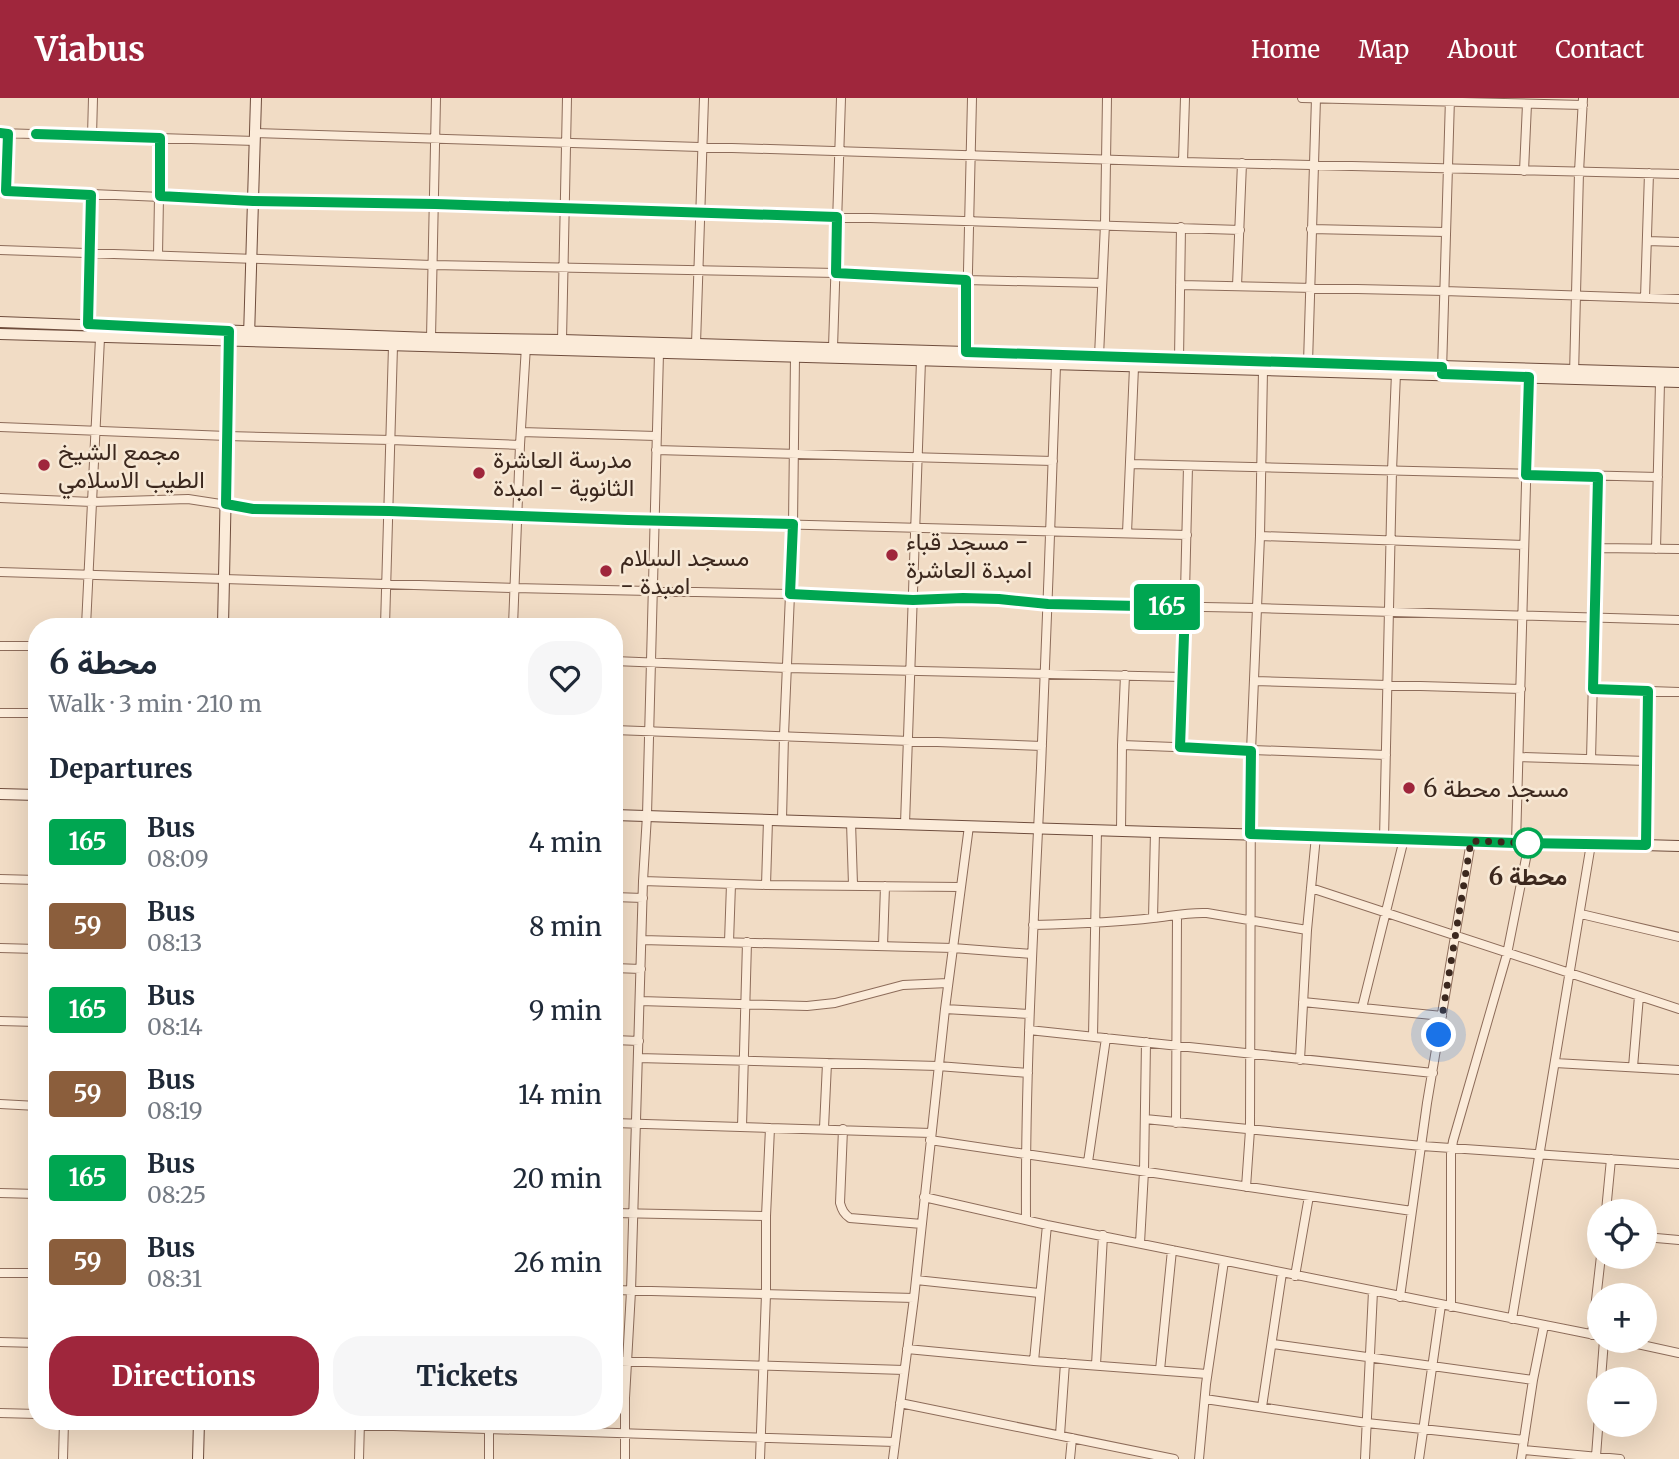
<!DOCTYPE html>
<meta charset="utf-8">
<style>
:root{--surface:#fff;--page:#f6f6f7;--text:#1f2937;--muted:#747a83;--accent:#9f263c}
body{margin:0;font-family:Merriweather,Vazirmatn,serif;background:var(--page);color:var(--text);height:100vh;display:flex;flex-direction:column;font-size:26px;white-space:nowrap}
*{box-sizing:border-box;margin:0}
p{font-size:23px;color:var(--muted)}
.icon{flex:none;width:38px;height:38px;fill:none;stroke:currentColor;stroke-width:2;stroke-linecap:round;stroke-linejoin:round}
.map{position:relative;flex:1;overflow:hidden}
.sheet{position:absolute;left:28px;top:520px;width:595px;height:812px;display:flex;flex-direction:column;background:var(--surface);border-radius:28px;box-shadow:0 7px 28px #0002}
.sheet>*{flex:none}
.badge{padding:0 14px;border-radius:5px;font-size:24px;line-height:46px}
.controls{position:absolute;left:1587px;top:1101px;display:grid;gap:14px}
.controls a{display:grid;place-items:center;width:70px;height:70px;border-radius:50%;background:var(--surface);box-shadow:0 7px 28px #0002;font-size:35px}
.you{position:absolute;width:35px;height:35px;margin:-18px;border:5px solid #fff;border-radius:50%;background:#1a73e8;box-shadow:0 0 0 10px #1a73e833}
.map>.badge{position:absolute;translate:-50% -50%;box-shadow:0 0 0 4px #fff}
h2{padding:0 21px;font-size:26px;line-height:63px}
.round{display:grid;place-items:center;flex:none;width:74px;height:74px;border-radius:28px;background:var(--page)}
.headline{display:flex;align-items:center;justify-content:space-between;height:119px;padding:0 21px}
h1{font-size:33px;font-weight:700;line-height:52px}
.primary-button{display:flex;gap:14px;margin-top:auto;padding:14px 21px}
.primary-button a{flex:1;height:80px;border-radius:28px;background:var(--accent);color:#fff;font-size:28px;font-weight:700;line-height:80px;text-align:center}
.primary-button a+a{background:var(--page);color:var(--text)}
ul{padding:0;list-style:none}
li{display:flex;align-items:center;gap:21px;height:84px;padding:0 21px}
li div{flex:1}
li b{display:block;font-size:26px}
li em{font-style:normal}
li .badge{min-width:77px;font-weight:700;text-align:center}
header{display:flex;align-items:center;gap:42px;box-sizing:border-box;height:98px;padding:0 35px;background:var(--accent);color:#fff}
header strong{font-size:33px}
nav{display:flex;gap:38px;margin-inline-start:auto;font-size:24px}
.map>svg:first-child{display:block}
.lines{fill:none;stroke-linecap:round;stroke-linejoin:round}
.street-casing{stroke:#8d6c5a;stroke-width:10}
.secondary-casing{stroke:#6f4d3d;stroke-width:12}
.street{stroke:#fbebd9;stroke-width:8}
.secondary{stroke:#fbebd9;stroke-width:10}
.line-casing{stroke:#fff;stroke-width:16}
.line{stroke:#00a651;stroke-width:10}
.walk{stroke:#3c281e;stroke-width:7;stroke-dasharray:0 12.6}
.poi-dot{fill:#9f263c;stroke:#f7e8d5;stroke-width:2.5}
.stop-dot{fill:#fff;stroke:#00a651;stroke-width:3.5}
.labels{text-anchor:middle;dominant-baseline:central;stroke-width:5;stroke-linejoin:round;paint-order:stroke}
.poi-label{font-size:24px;fill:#3c281e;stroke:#f7e8d5;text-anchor:start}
.stop-label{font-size:24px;font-weight:bold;fill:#3c281e;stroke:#f7e8d5}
</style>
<header>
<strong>Viabus</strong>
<nav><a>Home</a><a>Map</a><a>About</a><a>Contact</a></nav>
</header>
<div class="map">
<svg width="1679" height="1361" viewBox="0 0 1679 1361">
<rect width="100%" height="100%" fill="#f1dcc5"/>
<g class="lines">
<defs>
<path id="street" d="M1302,0l281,7
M0,35l255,8
M255,35l928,29 496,12
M92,38l1,-38
M1183,64l2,-64
M1524,73l3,-67
M0,92l253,11 182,3 805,26
M6,93l2,-58
M1311,131l134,3
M1647,143l32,1
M0,152l432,15 404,8 130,7 136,3
M158,157l2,-117
M1180,187l264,6 235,8
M1237,188l5,-123
M1645,200l4,-125
M87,226l4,-129
M431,240l5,-240
M562,242l5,-242
M696,246l8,-246
M833,250l8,-250
M1099,258l6,-132 2,-126
M966,259l6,-259
M1179,261l2,-132
M1308,265l8,-265
M1442,273l8,-273
M1574,277l5,-203 4,-74
M0,329l227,9 164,4 129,5
M521,334l135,4
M656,352l397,11
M1130,366l528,13
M0,400l92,4 96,-3 65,10 136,2 266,10 532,14
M1127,435l7,-166
M1260,438l264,9
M1597,450l82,1
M1656,451l4,-167
M0,474l514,16 276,6 123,5 50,-1 36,1 49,5 208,4 423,12
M86,528l14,-288
M385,528l8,-280
M513,528l7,-181 6,-99
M0,548h37
M614,563l173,7 396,9
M1254,583l267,8
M1593,591l86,3
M0,615h37
M614,632l428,16
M1122,647l264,10
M1180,649l3,-70 5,-211
M1520,659l127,4
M1591,661l7,-282
M782,722l2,-85 9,-211 2,-167
M851,724l2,63
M905,726l16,-464
M1121,733l1,-86 3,-70
M1384,741l8,-368 4,-98
M1516,745l13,-466
M1646,747l2,-154
M0,781l37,1
M643,783l123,4 194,2
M766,787l2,-65
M1311,790l368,121
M614,799l29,1
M1581,816l98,23
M1153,820l2,-86
M1033,827c40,-1 80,-2 120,-7 18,-2 36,-6 54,-5l100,17
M642,842l311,8 79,6
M729,844l2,-58
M883,848l2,-60
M0,850l37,1
M614,870l27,1
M640,903l167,5 28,-3 68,-18 45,-2
M1303,904l139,14
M1362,910l42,-169
M945,911l84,5
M0,923l37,1
M1029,932l404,43
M1093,938l4,-206
M614,942l25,1
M638,960l300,8 90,7
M1300,962l7,-130 9,-94
M1555,965l124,7
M1633,969l6,-71
M0,1006l37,2
M1145,1021l277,27 257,18
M614,1025l317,10
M1176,1025l1,-208
M742,1029l5,-185
M824,1030l3,-65
M843,1031l-3,74c2,7 4,11 10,15l72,6
M930,1042l482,71
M1088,1064l18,-124
M1246,1089l4,-57 1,-379 9,-215 3,-166
M0,1095l37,1
M924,1099l123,28 553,111
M1606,1113l5,-52
M614,1115l152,3
M1026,1121c-1,-150 8,-300 15,-451 6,-134 10,-269 15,-403
M1645,1139l34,3
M1140,1145l4,-72 2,-129
M0,1175h37
M1295,1178l14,-80
M916,1182l123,13
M614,1192l300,8
M1400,1199l27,-194 44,-262
M1451,1209v-153l2,-13 54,-187 22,-111
M1512,1221l79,-475
M1592,1237l9,-79
M1619,1242l60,13
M0,1244l37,1
M1273,1246l260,36
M907,1251l127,12 173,13
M614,1263l290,9
M1034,1263l13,-136
M1096,1267l7,-130
M1160,1272l12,-120
M1601,1281l3,-39
M1205,1301l162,24 157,17
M900,1305l274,56
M1262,1309l20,-134
M0,1315l37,1
M240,1323l655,21
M1060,1337l5,-72
M1523,1352l97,9
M1596,1358l4,-53
M63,1361l1,-38
M359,1361l1,-38
M489,1361v-38
M625,1361v-61l6,-107 12,-410 4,-66 12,-462
M760,1361l6,-165v-78l4,-88
M893,1361l21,-161 31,-289 24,-183
M1070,1361l2,-21
M1199,1361l7,-75 18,-123
M1365,1361l8,-168
M1419,1361l22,-154
M1521,1361l12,-79 11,-55"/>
<path id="secondary" d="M0,224l431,16 131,2 1117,33
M0,236l1679,48
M249,239l7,-239
M223,528l6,-291
M0,696l37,1
M614,717l541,17 524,14
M198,1361l1,-38"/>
</defs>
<!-- street casing -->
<use href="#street" class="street-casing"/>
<!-- secondary casing -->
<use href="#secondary" class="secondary-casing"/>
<!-- street -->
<use href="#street" class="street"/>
<!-- secondary -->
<use href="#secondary" class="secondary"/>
</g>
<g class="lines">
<defs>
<path id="line" d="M0,35l8,1 -2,57 85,4 -3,129 141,7 -3,173 27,5 136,2 239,9 165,4 -3,70 123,6 50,-2 36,1 49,5 137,3 -5,140 71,4 -1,83 266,9 130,2 2,-154 -55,-2 5,-212 -72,-2 3,-98 -87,-3v-7l-476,-15v-72l-130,-7 1,-56 -402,-13 -182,-3 -93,-5v-58l-124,-4"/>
</defs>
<!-- line casing -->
<use href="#line" class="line-casing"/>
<!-- line -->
<use href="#line" class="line"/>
<!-- walk -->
<path class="walk" d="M1439,937l32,-194 57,2"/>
</g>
<!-- markers -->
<g class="poi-dot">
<circle cx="44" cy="367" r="7"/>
<circle cx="479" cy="375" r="7"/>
<circle cx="892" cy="457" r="7"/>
<circle cx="606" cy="473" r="7"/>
<circle cx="1409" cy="690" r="7"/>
</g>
<circle class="stop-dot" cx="1528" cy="745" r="14"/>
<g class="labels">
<!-- poi labels -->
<g class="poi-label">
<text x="58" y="353">مجمع الشيخ<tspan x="58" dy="28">الطيب الاسلامي</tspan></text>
<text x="493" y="361">مدرسة العاشرة<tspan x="493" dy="28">الثانوية - امبدة</tspan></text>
<text x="906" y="443">مسجد قباء -<tspan x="906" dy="28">امبدة العاشرة</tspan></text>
<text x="620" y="459">مسجد السلام<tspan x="620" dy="28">- امبدة</tspan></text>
<text x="1423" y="690">مسجد محطة 6</text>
</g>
<!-- stop labels -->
<g class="stop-label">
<text x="1528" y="778">محطة 6</text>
</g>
</g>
</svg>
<div class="controls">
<a><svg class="icon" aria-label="locate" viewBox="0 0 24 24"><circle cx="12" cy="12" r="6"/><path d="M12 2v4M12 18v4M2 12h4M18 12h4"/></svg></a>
<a>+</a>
<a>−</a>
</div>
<div class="you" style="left:1439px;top:937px"></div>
<b class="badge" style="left:1167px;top:509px;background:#00a651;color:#fff">165</b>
<section class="sheet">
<div class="headline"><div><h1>محطة 6</h1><p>Walk · 3 min · 210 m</p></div><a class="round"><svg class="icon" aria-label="heart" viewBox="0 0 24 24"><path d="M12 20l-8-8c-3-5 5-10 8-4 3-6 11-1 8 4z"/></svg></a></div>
<h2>Departures</h2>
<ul>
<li><span class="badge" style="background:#00a651;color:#fff">165</span><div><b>Bus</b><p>08:09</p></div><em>4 min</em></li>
<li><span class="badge" style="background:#8b5e3c;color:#fff">59</span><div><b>Bus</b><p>08:13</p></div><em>8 min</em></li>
<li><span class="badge" style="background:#00a651;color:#fff">165</span><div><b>Bus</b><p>08:14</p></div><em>9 min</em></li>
<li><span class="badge" style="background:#8b5e3c;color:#fff">59</span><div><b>Bus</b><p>08:19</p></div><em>14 min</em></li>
<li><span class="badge" style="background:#00a651;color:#fff">165</span><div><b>Bus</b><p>08:25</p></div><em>20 min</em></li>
<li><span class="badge" style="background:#8b5e3c;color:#fff">59</span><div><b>Bus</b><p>08:31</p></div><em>26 min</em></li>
</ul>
<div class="primary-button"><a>Directions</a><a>Tickets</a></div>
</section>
</div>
